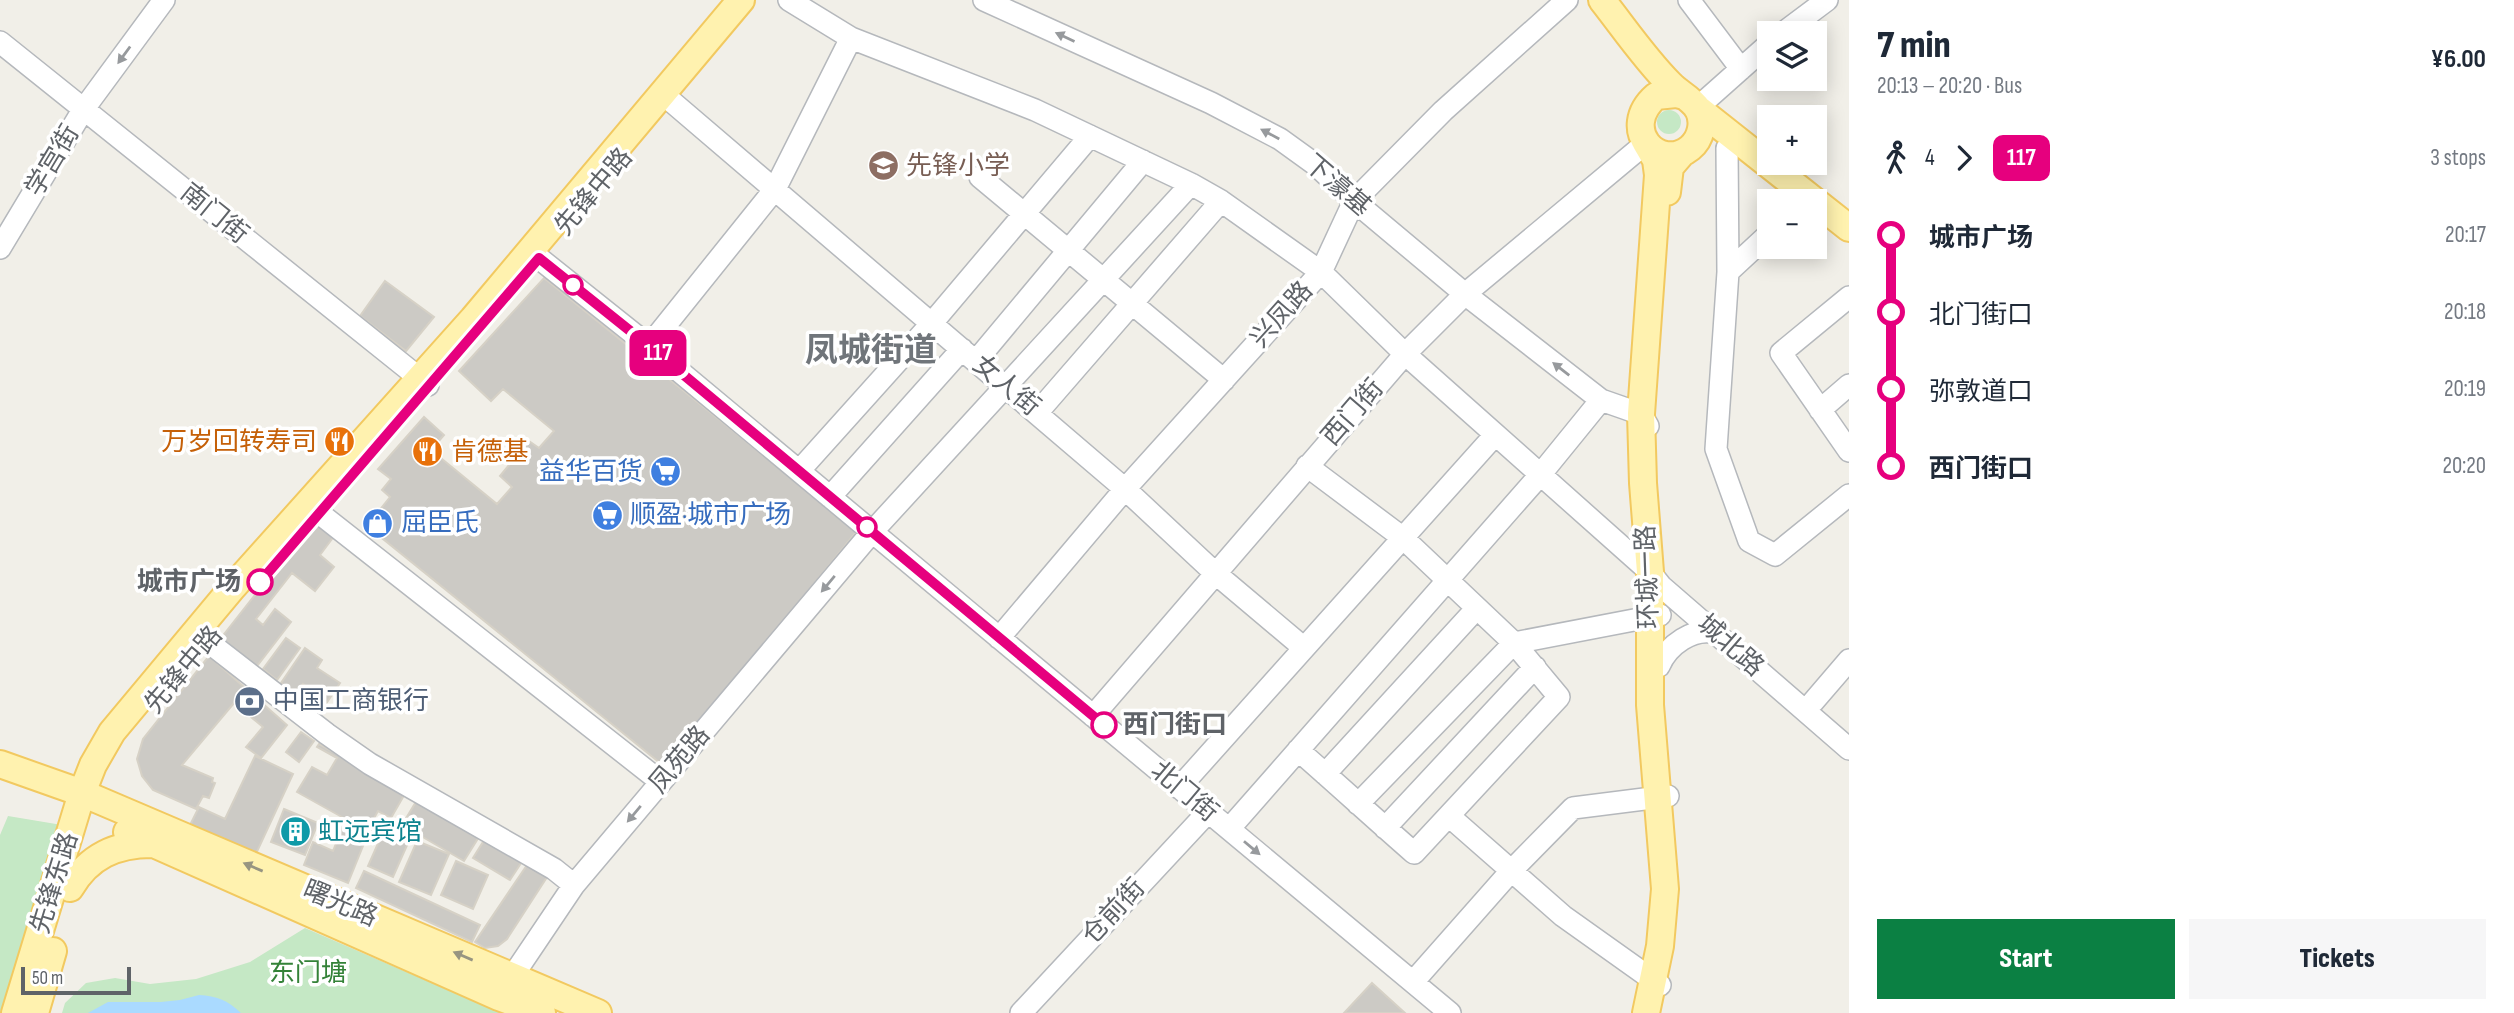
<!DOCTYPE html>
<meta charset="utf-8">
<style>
:root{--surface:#fff;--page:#f6f6f7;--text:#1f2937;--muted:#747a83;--accent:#0b8043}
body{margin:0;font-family:"Sofia Sans Condensed","Noto Sans SC",sans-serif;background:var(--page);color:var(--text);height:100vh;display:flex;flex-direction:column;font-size:26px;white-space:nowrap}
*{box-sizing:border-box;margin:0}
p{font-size:23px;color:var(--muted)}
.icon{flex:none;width:38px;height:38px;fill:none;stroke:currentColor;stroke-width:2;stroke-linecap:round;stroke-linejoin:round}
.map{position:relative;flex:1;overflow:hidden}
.details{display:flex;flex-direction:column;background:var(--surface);width:665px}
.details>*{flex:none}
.badge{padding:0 14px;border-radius:10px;font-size:24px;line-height:46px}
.fabs{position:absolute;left:1757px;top:21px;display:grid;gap:14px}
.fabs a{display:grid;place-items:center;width:70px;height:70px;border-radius:0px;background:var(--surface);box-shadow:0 4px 18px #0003;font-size:35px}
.scale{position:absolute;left:21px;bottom:18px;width:110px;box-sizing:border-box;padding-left:7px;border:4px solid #5f6368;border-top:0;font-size:19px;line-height:24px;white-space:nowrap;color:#5f6368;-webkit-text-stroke:5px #fff;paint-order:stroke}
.map>.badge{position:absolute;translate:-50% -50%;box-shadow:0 0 0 4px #fff}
.legs{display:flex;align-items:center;gap:10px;height:77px;padding:0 28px;font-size:23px}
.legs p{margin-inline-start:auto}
.overview{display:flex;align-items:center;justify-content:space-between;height:119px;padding:0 28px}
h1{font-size:38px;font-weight:800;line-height:52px}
.cta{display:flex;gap:14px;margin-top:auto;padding:14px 28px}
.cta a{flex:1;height:80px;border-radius:0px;background:var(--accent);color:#fff;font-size:28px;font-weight:800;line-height:80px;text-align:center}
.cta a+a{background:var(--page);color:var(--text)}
ul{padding:0 28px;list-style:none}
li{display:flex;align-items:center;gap:24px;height:77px;font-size:26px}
li i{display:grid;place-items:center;width:10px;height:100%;margin:0 9px;background:currentColor}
li i::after{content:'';width:18px;height:18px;margin:-9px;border:5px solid;border-radius:50%;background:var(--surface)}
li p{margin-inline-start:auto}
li:first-child i{background:linear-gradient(#0000 50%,currentColor 0)}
li:last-child i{background:linear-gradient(currentColor 50%,#0000 0)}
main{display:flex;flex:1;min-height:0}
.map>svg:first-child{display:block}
.green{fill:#c5e8c5}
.water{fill:#aadaff}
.building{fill:#cccac5;stroke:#d6d1c6;stroke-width:2}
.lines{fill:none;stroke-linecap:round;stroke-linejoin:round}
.minor-casing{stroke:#b5b8bc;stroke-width:24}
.major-casing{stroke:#f2c960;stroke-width:30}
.minor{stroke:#fff;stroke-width:21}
.major{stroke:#fff2af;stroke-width:26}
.oneway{fill:#979a9d}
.oneway2{fill:#979581}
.line-1-casing{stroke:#fff;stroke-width:16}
.line-1{stroke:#e6007e;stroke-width:10}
.stop-1-dot{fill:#fff;stroke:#e6007e;stroke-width:3.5}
.labels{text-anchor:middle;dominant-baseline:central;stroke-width:7;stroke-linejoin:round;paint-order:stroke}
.street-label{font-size:26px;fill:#5f6368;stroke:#fff}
.education-label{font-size:26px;fill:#785e54;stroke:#fff;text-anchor:start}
.food-label{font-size:26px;fill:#c56008;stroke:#fff;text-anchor:end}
.shop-label{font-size:26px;fill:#366cbe;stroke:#fff;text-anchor:start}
.stop-label{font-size:26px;font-weight:bold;fill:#5f6368;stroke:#fff;text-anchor:end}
.service-label{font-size:26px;fill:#4e5e75;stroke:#fff;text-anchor:start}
.culture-label{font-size:26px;fill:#0d838f;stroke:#fff;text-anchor:start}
.park-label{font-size:26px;fill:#348238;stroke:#fff}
.district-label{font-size:33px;font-weight:bold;fill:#70757a;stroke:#fff}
</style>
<main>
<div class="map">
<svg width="1849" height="1013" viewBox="0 0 1849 1013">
<rect width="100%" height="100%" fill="#f1efe8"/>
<!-- green -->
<path class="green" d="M1657 122a12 12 0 1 1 24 0a12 12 0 1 1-24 0Z
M8,816l54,9 -62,188v-178z
M305,928l196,85h-439l3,-10 21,-20 29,-5 35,6 46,-5 54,-17z"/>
<!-- water -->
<path class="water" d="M199,995c18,1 28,5 42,18h-153l20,-11h53l19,-2z"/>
<!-- building -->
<path class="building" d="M544,278l313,253 -192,236 -298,-241 23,-29 -8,-7 9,-11 -13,-10 46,-52 20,18 -13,15 66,54 15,-17 -12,-11 29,-35 10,7 15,-17 -51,-42 -12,12 -32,-30z
M385,281l49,36 -28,34 -46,-35z
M318,515l20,16 -18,24 14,12 -19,24 -23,-18 -36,46 7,6 12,-16 16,13 -34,44 -36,-28z
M286,638l14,10 -23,32 -14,-11z
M305,648l17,12 -5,8 23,15 -17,25 -18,-12 5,-7 -7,-5 -6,9 -16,-10z
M209,656l78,69 -26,33 -15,-11 17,-20 -29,-24 -52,62 31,13 -1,4 3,1 -6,15 -6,-2 -7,13 -43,-19 -11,-14 -5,-17 6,-20z
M301,732l13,9 -15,21 -13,-10z
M319,744l87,48 -15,26 -13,-7 -11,20 -70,-39 15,-25 15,8 10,-17 -20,-11z
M255,756l38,18 -38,82 -65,-31 9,-18 26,12z
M420,795l62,37 -18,29 -62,-36z
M284,809l34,14 -13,32 -34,-13z
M387,823l25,11 -19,43 -25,-11z
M343,826l24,10 -19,47 -44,-18 9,-23 20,9z
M488,834l37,23 -15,23 -37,-22z
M417,841l32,13 -18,41 -32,-13z
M456,861l32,14 -15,34 -32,-14z
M529,862l20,12 -42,65 -9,7 -13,2 -10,-6z
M364,871l116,54 -8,17 -116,-54z
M1372,983l33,30h-61z"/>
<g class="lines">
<defs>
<path id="minor" d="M789,0l62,38 184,72 156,74 30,17 100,71 84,82 245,218 11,14 188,163
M984,0l227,103 69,36 36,26 38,36 111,93 136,106 40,14 7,12
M1689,0l52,69
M1783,33l44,-33
M0,42l428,343
M671,101l454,388 90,84 89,75
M1697,108l72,-64
M1727,148l1,124 -12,177 33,92 26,14 74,-60
M980,177l244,203
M0,248l83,-138 81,-110
M530,251l119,95 801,667
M1728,272l41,-38
M1849,297l-68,56 68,98
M649,346l126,-157 76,-151
M976,361l167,-200
M1820,410l29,-25
M1037,413l184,-212
M1307,466l96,72 111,105 146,-28
M799,471l133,-148 158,-187
M830,497l132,-148
M319,513l342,269
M999,638l126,-149 196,-217 33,-71 89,-90 124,-111
M207,641l120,93 43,30 184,105 20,16
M1659,666c9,-21 34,-39 57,-33
M1813,702l36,-42
M1093,716l312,-362 60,-60 181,-151
M1298,750c39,34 77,69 116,103l145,-156 -45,-54 -156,161
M1325,774l152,-166
M1179,788l316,-353
M1449,816l114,100 97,69
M1385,828l150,-161
M1229,829l311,-354 61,-75
M1413,982l98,-111 62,-63 95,-12
M504,989l70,-104 298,-353 319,-348
M1021,1013l187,-201"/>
<path id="major" d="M1602,0c22,28 43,59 68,84 8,9 21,14 28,25 7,13 3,30 -8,39 -31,25 -72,-19 -34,-52l20,-2 8,2
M1697,108l152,120
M1646,143l10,17 2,15 -17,239 2,69 7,89v133l15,184 -5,57 -14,67
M1667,192l3,-25 12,-14
M0,764l82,29 516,220
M127,832l372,165 43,16
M70,888c19,-32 46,-44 82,-44
M15,1013l67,-220 11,-28 19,-33 121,-145 240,-268 268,-319
M35,1013l18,-62"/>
</defs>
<!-- minor casing -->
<use href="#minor" class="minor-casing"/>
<!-- major casing -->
<use href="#major" class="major-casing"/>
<!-- minor -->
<use href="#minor" class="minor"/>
<!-- major -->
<use href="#major" class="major"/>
</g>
<!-- one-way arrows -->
<defs><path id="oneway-solid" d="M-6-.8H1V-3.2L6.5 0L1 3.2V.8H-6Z" transform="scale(1.75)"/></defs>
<g class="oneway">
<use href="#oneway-solid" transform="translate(1065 37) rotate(-155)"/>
<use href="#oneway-solid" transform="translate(124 55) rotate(126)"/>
<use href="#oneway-solid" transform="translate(1270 134) rotate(-152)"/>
<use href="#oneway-solid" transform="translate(1561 369) rotate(-142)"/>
<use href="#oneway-solid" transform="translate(828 584) rotate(130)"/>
<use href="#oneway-solid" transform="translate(634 814) rotate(130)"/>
<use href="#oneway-solid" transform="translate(1252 848) rotate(40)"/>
</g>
<g class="oneway2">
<use href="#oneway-solid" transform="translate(253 867) rotate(-157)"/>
<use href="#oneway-solid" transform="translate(463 956) rotate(-157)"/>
</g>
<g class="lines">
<defs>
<path id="line-1" d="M260,582l279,-324 110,88 455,379"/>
</defs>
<!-- line-1 casing -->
<use href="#line-1" class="line-1-casing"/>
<!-- line-1 -->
<use href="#line-1" class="line-1"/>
</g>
<!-- icons -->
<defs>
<symbol id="school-disc" viewBox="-11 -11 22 22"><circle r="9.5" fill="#8d6e63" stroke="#fff"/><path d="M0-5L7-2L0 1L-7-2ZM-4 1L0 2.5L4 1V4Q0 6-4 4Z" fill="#fff"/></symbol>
<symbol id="restaurant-disc" viewBox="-11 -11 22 22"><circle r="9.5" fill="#e8710a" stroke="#fff"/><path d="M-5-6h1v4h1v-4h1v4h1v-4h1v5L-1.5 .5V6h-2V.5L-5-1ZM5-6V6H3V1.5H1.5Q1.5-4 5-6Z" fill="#fff"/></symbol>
<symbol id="supermarket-disc" viewBox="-11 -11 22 22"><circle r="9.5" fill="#3f7fe0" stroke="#fff"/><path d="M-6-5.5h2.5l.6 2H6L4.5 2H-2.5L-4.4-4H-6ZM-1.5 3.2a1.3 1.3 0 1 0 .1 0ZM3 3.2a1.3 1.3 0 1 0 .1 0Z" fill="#fff"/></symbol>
<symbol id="shop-disc" viewBox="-11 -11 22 22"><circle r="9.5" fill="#3f7fe0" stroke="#fff"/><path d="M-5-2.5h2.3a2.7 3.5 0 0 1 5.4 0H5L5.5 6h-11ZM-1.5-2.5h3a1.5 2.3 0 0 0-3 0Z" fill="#fff"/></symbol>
<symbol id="bank-disc" viewBox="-11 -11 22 22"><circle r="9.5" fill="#5c6f8a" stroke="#fff"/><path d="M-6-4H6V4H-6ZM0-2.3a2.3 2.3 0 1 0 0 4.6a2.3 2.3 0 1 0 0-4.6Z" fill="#fff"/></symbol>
<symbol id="building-disc" viewBox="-11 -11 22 22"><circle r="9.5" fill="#0f9aa8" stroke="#fff"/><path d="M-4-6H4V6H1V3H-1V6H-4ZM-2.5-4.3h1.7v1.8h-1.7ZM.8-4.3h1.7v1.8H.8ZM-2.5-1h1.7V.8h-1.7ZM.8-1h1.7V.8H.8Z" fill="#fff"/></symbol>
</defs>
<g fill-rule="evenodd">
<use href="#school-disc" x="866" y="148" width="35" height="35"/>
<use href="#restaurant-disc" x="322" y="424" width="35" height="35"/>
<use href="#restaurant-disc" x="410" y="434" width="35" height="35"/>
<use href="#supermarket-disc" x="648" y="454" width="35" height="35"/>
<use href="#supermarket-disc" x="590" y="498" width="35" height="35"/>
<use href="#shop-disc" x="360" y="506" width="35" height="35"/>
<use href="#bank-disc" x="232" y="684" width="35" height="35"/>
<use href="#building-disc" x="278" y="814" width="35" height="35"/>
</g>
<!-- markers -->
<g class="stop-1-dot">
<circle cx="573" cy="285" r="9"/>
<circle cx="867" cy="527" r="9"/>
<circle cx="260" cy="582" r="12"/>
<circle cx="1104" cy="725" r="12"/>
</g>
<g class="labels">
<!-- street labels -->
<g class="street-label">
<text transform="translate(53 161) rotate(-59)">学宫街</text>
<text transform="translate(1337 186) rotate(41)">下濠基</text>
<text transform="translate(594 192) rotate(-50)">先锋中路</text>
<text transform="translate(214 214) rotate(39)">南门街</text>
<text transform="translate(1282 315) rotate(-48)">兴凤路</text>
<text transform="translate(1006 386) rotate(40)">女人街</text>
<text transform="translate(1353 413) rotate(-49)">西门街</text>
<text transform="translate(1648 577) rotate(-92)">环城一路</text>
<text transform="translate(1730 646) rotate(41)">城北路</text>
<text transform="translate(184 670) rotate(-50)">先锋中路</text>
<text transform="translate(680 760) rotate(-50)">凤苑路</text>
<text transform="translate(1184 792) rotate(40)">北门街</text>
<text transform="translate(55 883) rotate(-73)">先锋东路</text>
<text transform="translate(340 904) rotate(23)">曙光路</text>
<text transform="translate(1114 912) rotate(-47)">仓前街</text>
</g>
<!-- education labels -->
<g class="education-label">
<text x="906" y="166">先锋小学</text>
</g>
<!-- food labels -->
<g class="food-label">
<text x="317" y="442">万岁回转寿司</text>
<text x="451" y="452" text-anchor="start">肯德基</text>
</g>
<!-- shop labels -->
<g class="shop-label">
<text x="643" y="472" text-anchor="end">益华百货</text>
<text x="630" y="515">顺盈·城市广场</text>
<text x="401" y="523">屈臣氏</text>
</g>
<!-- stop labels -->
<g class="stop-label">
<text x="241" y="582">城市广场</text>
<text x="1123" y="725" text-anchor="start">西门街口</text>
</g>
<!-- service labels -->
<g class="service-label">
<text x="273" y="701">中国工商银行</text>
</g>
<!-- culture labels -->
<g class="culture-label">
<text x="318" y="832">虹远宾馆</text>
</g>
<!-- park labels -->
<g class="park-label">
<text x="308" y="973">东门塘</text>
</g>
<!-- district labels -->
<g class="district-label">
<text x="871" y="351">凤城街道</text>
</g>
</g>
</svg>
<div class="fabs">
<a><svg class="icon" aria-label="layers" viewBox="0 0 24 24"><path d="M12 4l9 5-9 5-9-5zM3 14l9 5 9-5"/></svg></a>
<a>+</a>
<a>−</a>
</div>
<div class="scale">50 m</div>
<b class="badge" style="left:658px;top:353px;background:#e6007e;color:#fff">117</b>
</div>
<section class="details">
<div class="overview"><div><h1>7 min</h1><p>20:13 – 20:20 · Bus</p></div><b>¥6.00</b></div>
<div class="legs"><svg class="icon" aria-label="walk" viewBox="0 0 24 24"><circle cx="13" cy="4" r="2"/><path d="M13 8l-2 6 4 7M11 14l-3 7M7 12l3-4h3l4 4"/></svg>4<svg class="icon" aria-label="forward" viewBox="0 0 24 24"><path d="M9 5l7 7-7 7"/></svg><b class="badge" style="background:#e6007e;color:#fff">117</b><p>3 stops</p></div>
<ul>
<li><i style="color:#e6007e"></i><b>城市广场</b><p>20:17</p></li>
<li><i style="color:#e6007e"></i><span>北门街口</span><p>20:18</p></li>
<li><i style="color:#e6007e"></i><span>弥敦道口</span><p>20:19</p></li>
<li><i style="color:#e6007e"></i><b>西门街口</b><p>20:20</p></li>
</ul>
<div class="cta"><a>Start</a><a>Tickets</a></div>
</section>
</main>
